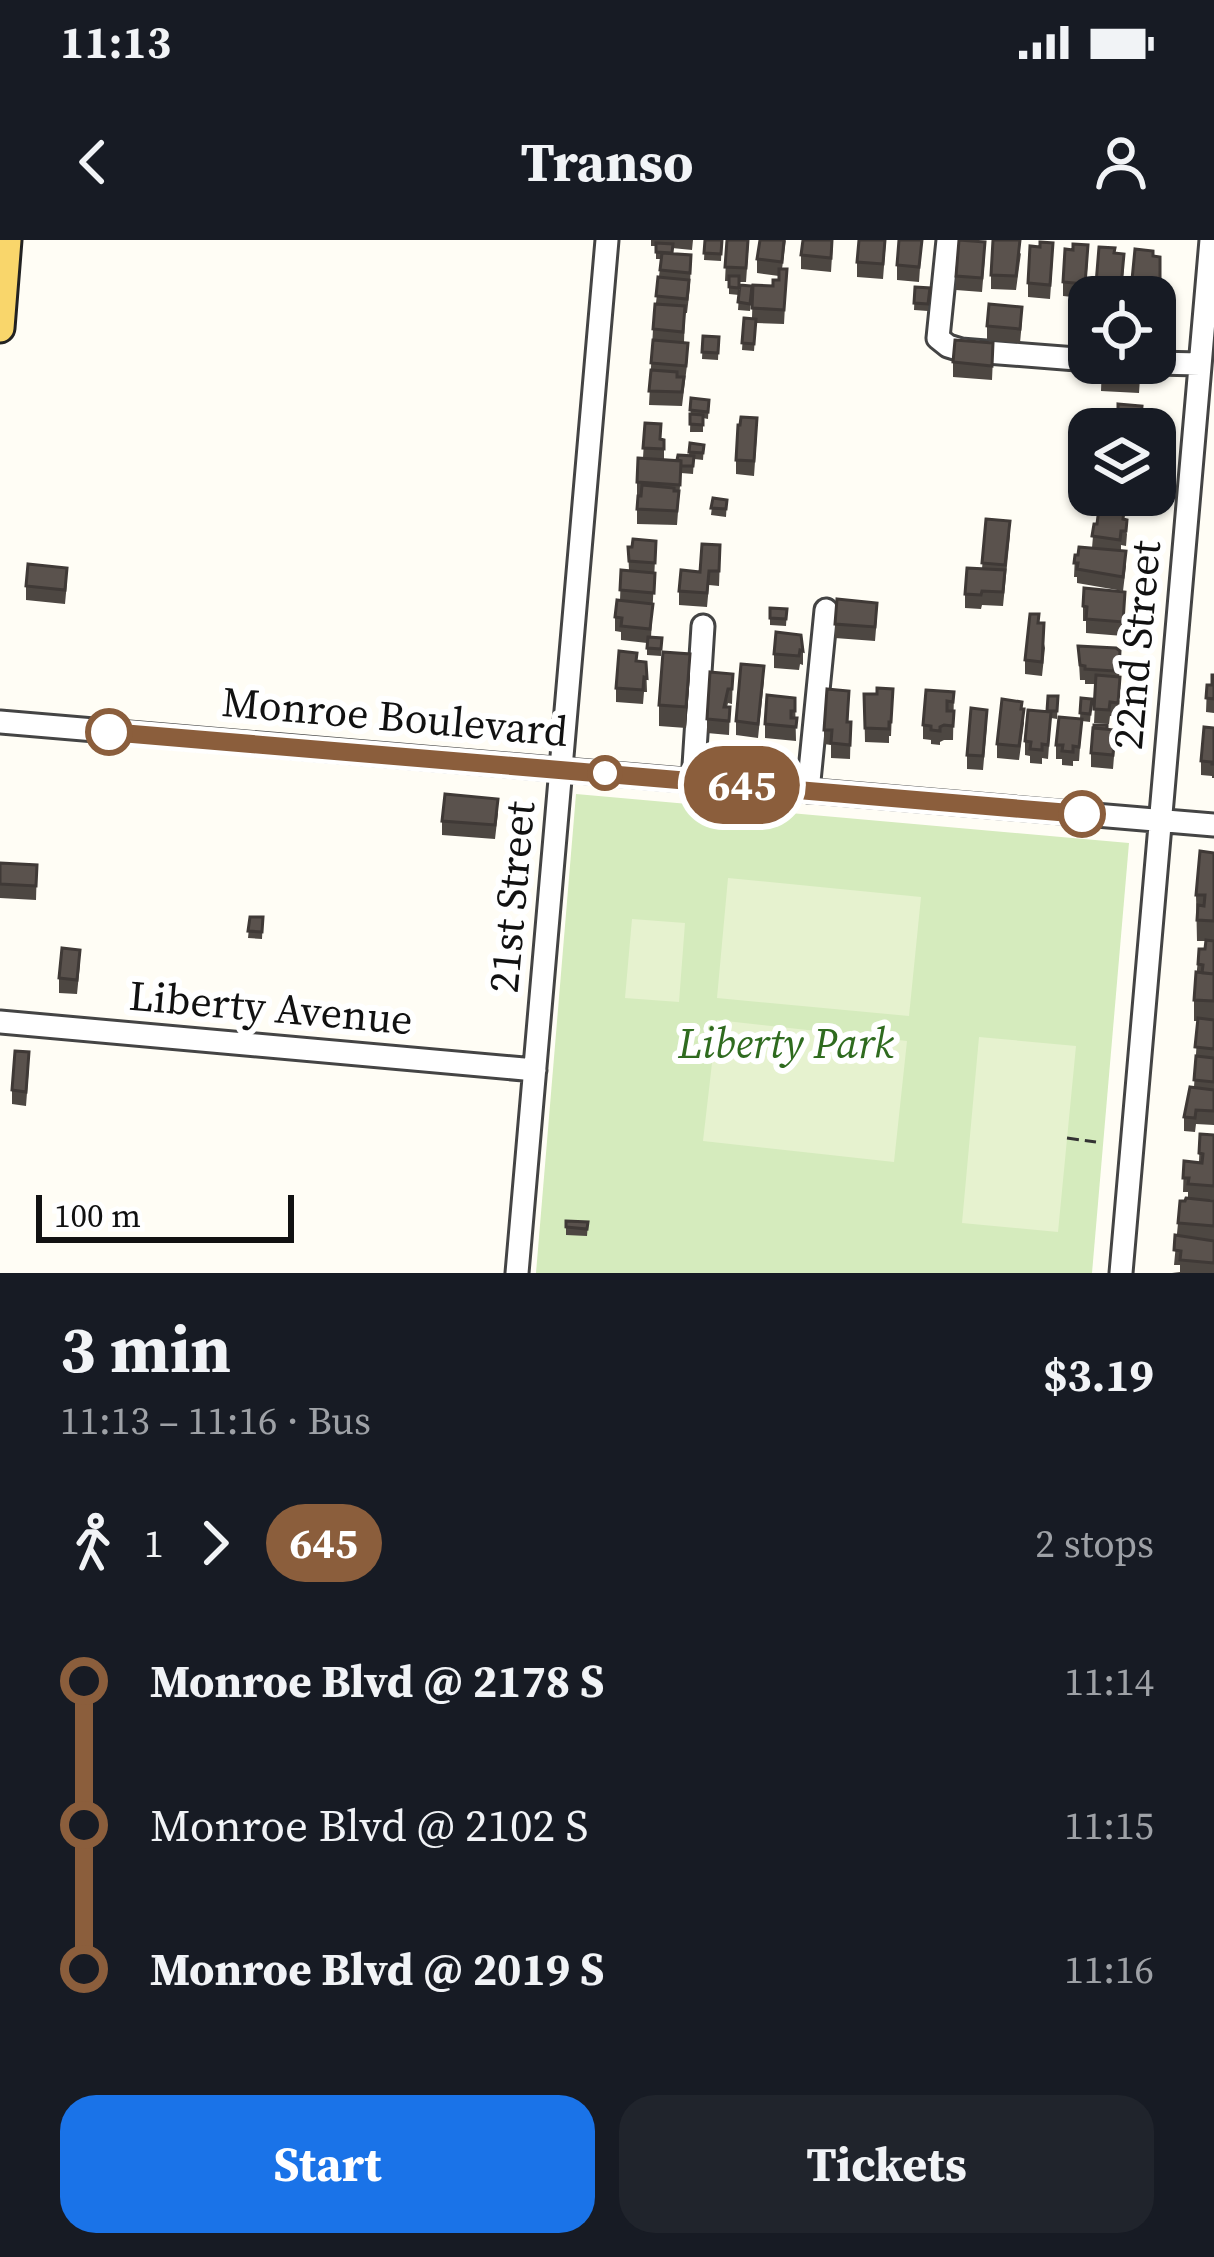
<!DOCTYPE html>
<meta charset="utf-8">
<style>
:root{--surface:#171b24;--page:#20242c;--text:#f1f3f6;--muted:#9ea1a6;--accent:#1a73e8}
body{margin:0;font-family:"Source Serif 4",serif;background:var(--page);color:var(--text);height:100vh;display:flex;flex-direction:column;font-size:45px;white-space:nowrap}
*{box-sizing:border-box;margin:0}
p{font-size:39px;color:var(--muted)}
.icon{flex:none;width:66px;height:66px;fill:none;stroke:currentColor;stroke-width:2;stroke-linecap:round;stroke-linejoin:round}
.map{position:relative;height:1033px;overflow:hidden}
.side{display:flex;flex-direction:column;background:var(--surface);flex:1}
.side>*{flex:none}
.badge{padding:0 24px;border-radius:39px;font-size:42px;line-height:78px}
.fabs{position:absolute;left:1068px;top:36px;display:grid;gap:24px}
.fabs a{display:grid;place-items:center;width:108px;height:108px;border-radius:24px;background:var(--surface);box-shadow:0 3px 9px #0004;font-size:60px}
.scale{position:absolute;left:36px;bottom:30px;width:258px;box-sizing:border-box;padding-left:12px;border:6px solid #111;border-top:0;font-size:33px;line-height:42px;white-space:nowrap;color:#111;-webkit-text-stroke:9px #fff;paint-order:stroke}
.map>.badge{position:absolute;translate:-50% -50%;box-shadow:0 0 0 6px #fff}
.legs{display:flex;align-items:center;gap:18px;height:132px;padding:0 60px;font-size:39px}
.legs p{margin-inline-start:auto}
.summary{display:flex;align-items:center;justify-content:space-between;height:204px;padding:0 60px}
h1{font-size:66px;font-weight:700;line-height:90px}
.action{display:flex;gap:24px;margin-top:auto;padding:24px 60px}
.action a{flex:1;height:138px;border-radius:36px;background:var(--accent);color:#fff;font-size:48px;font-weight:700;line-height:138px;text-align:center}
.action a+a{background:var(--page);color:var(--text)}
ul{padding:0 60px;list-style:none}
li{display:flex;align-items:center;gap:42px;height:144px;font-size:45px}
li i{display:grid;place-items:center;width:18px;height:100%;margin:0 15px;background:currentColor}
li i::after{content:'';width:30px;height:30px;margin:-15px;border:9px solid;border-radius:50%;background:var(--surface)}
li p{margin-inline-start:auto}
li:first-child i{background:linear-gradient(#0000 50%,currentColor 0)}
li:last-child i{background:linear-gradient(currentColor 50%,#0000 0)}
.status{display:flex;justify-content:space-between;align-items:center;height:84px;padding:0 60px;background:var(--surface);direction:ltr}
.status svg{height:33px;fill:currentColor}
header{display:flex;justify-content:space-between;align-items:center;height:156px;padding:0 60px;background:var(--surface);font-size:54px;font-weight:700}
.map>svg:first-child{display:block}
.green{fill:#d5ebbd}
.pitch{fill:#e6f2cf}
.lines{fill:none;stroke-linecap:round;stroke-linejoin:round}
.minor-casing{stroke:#444;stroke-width:27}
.major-casing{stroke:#222;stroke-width:33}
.path{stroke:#333;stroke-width:3;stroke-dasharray:12 6;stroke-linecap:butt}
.minor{stroke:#fff;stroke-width:21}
.major{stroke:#f9d66b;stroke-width:27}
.wall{fill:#4d4742}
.shaded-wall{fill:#3f3936}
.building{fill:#5a524d;stroke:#3f3936;stroke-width:3}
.line-1-casing{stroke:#fff;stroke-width:27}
.line-1{stroke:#8b5e3c;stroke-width:18}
.stop-1-dot{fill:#fff;stroke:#8b5e3c;stroke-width:6}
.labels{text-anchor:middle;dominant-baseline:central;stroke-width:12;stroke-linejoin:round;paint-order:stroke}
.street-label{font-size:42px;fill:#111;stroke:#fff}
.park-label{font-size:42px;font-style:italic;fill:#2f6b1f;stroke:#fff}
</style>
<div class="status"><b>11:13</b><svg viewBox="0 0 49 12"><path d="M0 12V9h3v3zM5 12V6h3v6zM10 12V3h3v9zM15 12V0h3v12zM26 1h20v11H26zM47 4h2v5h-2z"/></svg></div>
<header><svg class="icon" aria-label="back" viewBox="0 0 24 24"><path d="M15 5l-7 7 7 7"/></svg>Transo<svg class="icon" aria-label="person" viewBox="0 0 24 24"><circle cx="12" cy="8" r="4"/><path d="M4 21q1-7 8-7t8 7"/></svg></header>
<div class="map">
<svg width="1214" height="1033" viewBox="0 0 1214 1033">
<rect width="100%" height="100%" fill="#fffdf5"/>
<!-- green -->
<path class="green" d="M576,554l553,49 -37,430h-556z"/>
<!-- pitch -->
<path class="pitch" d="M728,638l193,19 -12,119 -192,-18z
M632,679l53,4 -6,79 -54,-4z
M717,780l190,21 -13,121 -191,-21z
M979,797l97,9 -18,186 -96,-9z"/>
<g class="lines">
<defs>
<path id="minor" d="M948,0l-10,98 10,8 13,4 128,10
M1155,123l45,1
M0,482l1214,103
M693,541l10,-155
M808,551l18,-181
M0,782l535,48
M517,1033l90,-1033
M1121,1033l90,-1033"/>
<path id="major" d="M0,88l7,-88"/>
</defs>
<!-- minor casing -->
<use href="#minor" class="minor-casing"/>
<!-- major casing -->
<use href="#major" class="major-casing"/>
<!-- path -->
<path class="path" d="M1067,898l29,4"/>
<!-- minor -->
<use href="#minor" class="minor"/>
<!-- major -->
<use href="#major" class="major"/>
</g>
<!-- wall -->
<path class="wall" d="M651,0h42l-1,10 -20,-2v6l19,1 -1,32 -3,26h-2l-1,29 4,15 -6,49 -33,-1 4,-76 8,-70h-5v-13h-5z
M705,0h17l-1,21 -17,-1z
M727,0h22l-3,42h-7v11l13,-7 -2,25 -12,-1 1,-15 -10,-1v-13h-4z
M786,0l-4,29h5l-3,55 -28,-1 -2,28 -12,-1 2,-32h8l1,-33 20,1 6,-6v-4l-22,-3v-14z
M833,0l-2,32 -30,-3v-14z
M886,0l-3,39 -26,-2v-15z
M922,0l-3,42 -22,-2v-15z
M980,1l5,15 -3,36 -26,-2v-14z
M1135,9l18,7 7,1v46l-4,-1 -1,4v-9h-24z
M1021,13l-5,37 -25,-1v-14z
M1114,13l10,15 -3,29h-25v-13z
M1053,17l-3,42 -22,-2v-14z
M1088,20l-3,36 4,1v24l-9,-1 2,-22 -19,-2v-14z
M915,47l15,1 -2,23 -14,-1z
M1022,81l-2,22 -33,-3v-14z
M703,96l16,1 -1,23 -16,-1z
M993,117l-1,23 -39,-3v-15z
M1102,123h39l-2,30 -38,-2z
M691,158l18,2 -1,19 -5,-1v14h-13z
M645,183l16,16 3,1v20h13l12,-5 1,-12 14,2 -1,15 -9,-1 -1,15 -12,-1 -4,52 -40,-1v-42l6,-24z
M757,193l-3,43 -18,-2v-14z
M713,258l14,2 -1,17 -15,-2z
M986,279l24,16 -7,71 -21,-1 -1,4 -16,-1v-14l17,-25z
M1123,279l4,15 -1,12 -5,-1v6l5,15 -3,25 -46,-8v-6h-3l1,-22h3l14,-7 2,-24z
M656,301l-5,97h11l-1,18 -14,-1v-12l-26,-3v-8l-6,-1v-14l5,-16 1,-31 8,1 -1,-24z
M720,319l-1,27 -10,-1 -2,22 -28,-2v-14l21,-19z
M67,342l-2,22 -39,-4v-14z
M1083,366h42l-2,30 -37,-3v-12h-3z
M770,368l17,1 -1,17 -16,-1z
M877,377l-2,24 -40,-3v-14z
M1039,383l6,25 -3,28 -17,-2v-14z
M1078,406l42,5 -2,66 -8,-1 -1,8 -15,-1 2,-39h-11v-4h-5z
M803,411v14l-3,-1 -1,6 -25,-2v-14z
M636,421l10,1 1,30h-3l-1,12 -27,-2v-14z
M733,434l-1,30 -4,-1 -1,4h3l-1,28 -22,-2v-14z
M690,435l-4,53 -27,-2v-21z
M1214,435v38l-8,-1 1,-27h5z
M764,440l-6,58 -22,-3v-14z
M893,449l-2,47h-2v7l-24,-1 -1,-48h13z
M954,452l-1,48h-9l-4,2v3l-9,-1v-4l-8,-1v-14z
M1058,456l-1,23 -6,-1 -3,41 -6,-1v6l-12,-1v-7l-5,-1v-14z
M795,458l1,43 -31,-3v-14z
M1081,458l11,1 -2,23 -8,-1 -3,40h-6v5l-11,-1v-6h-6v-14l24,-26z
M849,465l-1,17h3l-1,37 -19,-1v-13l-7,-1v-14z
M1022,469l2,14 -5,37 -22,-2v-14z
M987,484l-4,46 -16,-1v-14z
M1214,488v50h-2v-2l-11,-1v-14z
M1107,489l8,15 -2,25 -22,-2v-14z
M498,573l-3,26 -53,-4v-14z
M1214,613v272l-18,-1 -1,8 -11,-1v-14l10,-30 4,-66h-4v-21l5,-51h6l1,-8h-9l-1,-46z
M0,623l37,2 -1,35 -36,-2z
M250,677h13l-1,22 -14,-1z
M80,724l-3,30 -18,-1v-15z
M29,826l-3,40 -14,-2v-14z
M1200,894l14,1v65l-26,-2v-6h-5l1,-31 15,1z
M1214,961v72h-42l8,-1v-7h-6l4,-42z
M566,981l22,1 -1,14 -21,-1z"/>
<!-- shaded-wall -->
<path class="shaded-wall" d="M690,414v21l-4,53v-21z"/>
<!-- building -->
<path class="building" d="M705,0h17l-1,14 -17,-1z
M727,0h21l-2,28 -21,-1z
M760,0h24l-2,22 -25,-3z
M803,0h29l-1,18 -30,-3z
M859,0h26l-2,24 -26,-2z
M899,0h23l-3,27 -22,-2z
M959,0l26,2 -3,36 -26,-2z
M993,0h27l-4,36 -25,-1z
M1040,2l13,1 -3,42 -22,-2 2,-37 10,1z
M656,3l17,1 -1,9 -16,-1z
M1073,4l15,1 -3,39 -22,-2 2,-33 8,1z
M1099,7l16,1 -1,5 10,1 -3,32 -25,-2z
M1135,9l18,2v5l7,1v32l-4,-1 -1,4 -24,-2z
M662,13l29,2 -1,18 -30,-3z
M779,29h8l-3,41 -32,-2 1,-23 20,1v-6h6z
M729,36h10v12l-10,-1z
M658,37l31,3 -2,19 -31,-3z
M740,45l12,1 -2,18 -12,-2z
M915,47l15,1 -2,16 -14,-1z
M1082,55l14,2h-7v17l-9,-2z
M655,64l30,2 -2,26 -30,-3z
M989,64l33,3 -2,22 -33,-3z
M744,78l12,1 -2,25 -12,-1z
M703,96l16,1 -1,16 -16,-1z
M653,100l35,3 -2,23 -35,-3z
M955,100l38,3 -1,23 -39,-4z
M1102,123h38l-1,16 -38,-3z
M651,130l26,2v5h7l-2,15 -33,-1z
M691,158l18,2 -1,12 -18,-2z
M1118,164l24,2 -1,11 -23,-1z
M1096,173l22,1v4l18,1v10h-44l1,-6h3z
M690,174l13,1v10l-13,-1z
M741,177l16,1 -3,43 -18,-1 2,-35h2z
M645,183l16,1 -1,15 4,1v9l-21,-1z
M690,203l14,2 -1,8 -14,-1z
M678,215l16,1 -1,10h-12v-5l-4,-1z
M638,218l43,3 -1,24 -43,-3z
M642,245l32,3v3h5l-2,20 -40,-2 1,-13h3z
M713,258l14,2 -1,9 -15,-1z
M1099,268l25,3 -1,8 4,1 -1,11h-5l-1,9 -28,-4 2,-12h3z
M986,279l24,2 -5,44 -23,-2z
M633,299l23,2 -1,22 -26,-2 -1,-14h4z
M702,304l18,1 -1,26h-10l-2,22 -28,-2 2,-21 19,2z
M1079,307l47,4 -3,26 -46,-8 1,-6h-4l1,-8h3z
M28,324l39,4 -2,22 -39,-4z
M967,328l38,2 -2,22 -21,-1 -1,4 -16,-1z
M621,330l34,3 -1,20 -34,-3z
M1084,348l41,4 -2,30 -37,-3 1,-12 -4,-1z
M837,359l40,4 -2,24 -40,-3z
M617,360l36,4 -3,25 -29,-3 1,-8 -7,-1z
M770,368l17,1 -1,10 -16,-1z
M1030,374h9l-1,9h6l-2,39 -17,-2z
M776,392l25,3 2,16 -3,-1 -1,6 -25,-2z
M648,397l14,1 -1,11 -14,-1z
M1078,406l38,2 4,3 -1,18h-5v2l-29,-2v-3l-5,-1z
M619,411l18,2 -1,8 10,1 1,16 -3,-1 -1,13 -27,-2z
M663,412l27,2 -4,53 -27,-2z
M741,424l23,2 -6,58 -22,-3z
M710,432l23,2 -1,15h-4l-4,18h6l-1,14 -22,-2z
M1096,435l24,2 -2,26 -8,-1 -1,8 -15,-1z
M1212,435h2v24l-8,-1 1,-13h5z
M877,448l16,1 -2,33h-2v7l-24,-1 -1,-34h13z
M827,449l22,2 -2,31h4l-1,23 -19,-2 1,-13h-8z
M926,450l28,2 -1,10 -6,-1v10h7l-1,15 -9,-1 -4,2v4l-9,-1v-4l-8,-1z
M767,455l28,3v13h-4v7h6l-1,9 -31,-3z
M1048,456h10l-1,15h-10z
M1081,458l11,1 -2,15 -10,-1z
M1002,459l20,3 -1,7h3l-5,37 -22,-2z
M971,468l16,2 -4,46 -16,-1z
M1028,470l23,2 -3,33 -6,-1v6l-12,-1 1,-7 -6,-1z
M1059,477l23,2 -3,28 -6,-1v6l-11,-1 1,-6h-7z
M1094,485h13v4l-13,-1z
M1204,487l10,1v36h-2v-2l-11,-1z
M1093,488l22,2 -2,25 -22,-2z
M445,554l53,5 -3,26 -53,-4z
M1200,611l14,2v68l-17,-1 1,-15 6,1 1,-11h-9z
M0,623l37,2 -1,21 -36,-2z
M250,677h13l-1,15 -14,-1z
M1206,700l8,1v33l-12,-1 1,-8 -5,-1 1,-15h6z
M62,708l18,2 -3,30 -18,-2z
M1196,732l18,2v27l-20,-1z
M1198,778l16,2v29l-19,-2z
M15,811l14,1 -3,40 -14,-2z
M1196,816l18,2v24l-20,-2z
M1190,847l24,3v21l-18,-1 -1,8 -11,-1z
M1200,894l14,1v51l-26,-2 1,-6h-6l1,-17 18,2 1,-9 -4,-1z
M1186,958l28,3v25l-36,-3 2,-22h5z
M566,981l22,1 -1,7 -21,-2z
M1175,995l39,6v22l-34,-3 1,-9 -7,-1z"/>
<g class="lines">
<defs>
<path id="line-1" d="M109,492l973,82"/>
</defs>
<!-- line-1 casing -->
<use href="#line-1" class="line-1-casing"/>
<!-- line-1 -->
<use href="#line-1" class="line-1"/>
</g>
<!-- markers -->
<g class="stop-1-dot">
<circle cx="109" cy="492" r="21"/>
<circle cx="605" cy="533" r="15"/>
<circle cx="1082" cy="574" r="21"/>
</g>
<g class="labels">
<!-- street labels -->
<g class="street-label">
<text transform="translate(1136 405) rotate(-85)">22nd Street</text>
<text transform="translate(395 476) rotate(5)">Monroe Boulevard</text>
<text transform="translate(511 657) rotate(-85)">21st Street</text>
<text transform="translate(271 767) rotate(5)">Liberty Avenue</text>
</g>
<!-- park labels -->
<g class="park-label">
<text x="786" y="803">Liberty Park</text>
</g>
</g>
</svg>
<div class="fabs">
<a><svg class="icon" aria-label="locate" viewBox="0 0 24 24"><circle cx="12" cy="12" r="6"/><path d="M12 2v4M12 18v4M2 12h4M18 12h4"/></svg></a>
<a><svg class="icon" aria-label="layers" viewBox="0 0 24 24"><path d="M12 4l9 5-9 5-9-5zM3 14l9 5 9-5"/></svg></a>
</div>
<div class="scale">100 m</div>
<b class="badge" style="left:742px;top:545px;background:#8b5e3c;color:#fff">645</b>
</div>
<section class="side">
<div class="summary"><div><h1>3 min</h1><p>11:13 – 11:16 · Bus</p></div><b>$3.19</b></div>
<div class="legs"><svg class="icon" aria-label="walk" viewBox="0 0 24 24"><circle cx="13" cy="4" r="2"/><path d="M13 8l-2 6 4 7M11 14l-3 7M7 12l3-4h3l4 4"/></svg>1<svg class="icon" aria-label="forward" viewBox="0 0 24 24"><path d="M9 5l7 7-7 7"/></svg><b class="badge" style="background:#8b5e3c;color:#fff">645</b><p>2 stops</p></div>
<ul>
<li><i style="color:#8b5e3c"></i><b>Monroe Blvd @ 2178 S</b><p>11:14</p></li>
<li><i style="color:#8b5e3c"></i><span>Monroe Blvd @ 2102 S</span><p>11:15</p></li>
<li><i style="color:#8b5e3c"></i><b>Monroe Blvd @ 2019 S</b><p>11:16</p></li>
</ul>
<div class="action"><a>Start</a><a>Tickets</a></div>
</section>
